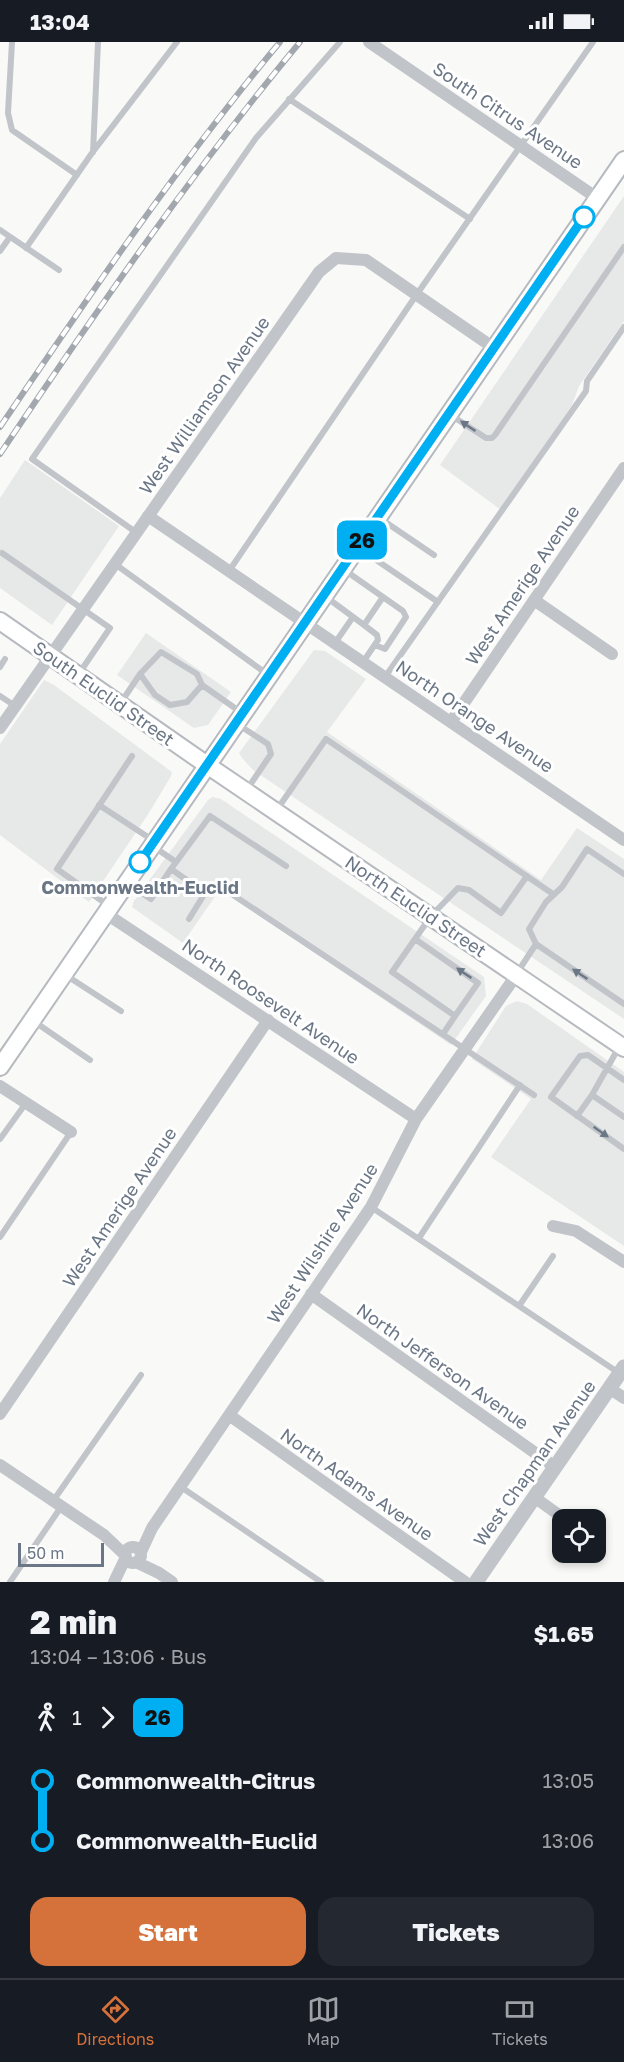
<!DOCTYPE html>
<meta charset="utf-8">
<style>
:root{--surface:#171b24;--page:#242831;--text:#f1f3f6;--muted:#9ea1a6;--line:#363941;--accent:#d5723c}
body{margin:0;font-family:"Golos Text",sans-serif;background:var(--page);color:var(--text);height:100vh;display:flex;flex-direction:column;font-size:22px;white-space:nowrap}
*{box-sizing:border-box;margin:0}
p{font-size:20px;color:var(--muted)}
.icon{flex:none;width:33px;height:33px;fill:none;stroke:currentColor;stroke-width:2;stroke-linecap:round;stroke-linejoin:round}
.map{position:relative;height:1540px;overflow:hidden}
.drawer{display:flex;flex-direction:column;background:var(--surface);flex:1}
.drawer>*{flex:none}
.badge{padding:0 12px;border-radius:9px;font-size:21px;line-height:39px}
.controls{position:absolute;left:552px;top:1467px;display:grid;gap:12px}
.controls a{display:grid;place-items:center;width:54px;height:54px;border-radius:12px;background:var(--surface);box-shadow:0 3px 9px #0003;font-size:30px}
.scale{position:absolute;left:18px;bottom:15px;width:86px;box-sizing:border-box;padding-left:6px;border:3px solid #6b7786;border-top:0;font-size:16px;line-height:21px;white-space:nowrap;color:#6b7786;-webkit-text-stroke:4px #fff;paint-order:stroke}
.map>.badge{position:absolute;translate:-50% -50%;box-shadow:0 0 0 3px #fff}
.legs{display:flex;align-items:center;gap:9px;height:66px;padding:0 30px;font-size:20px}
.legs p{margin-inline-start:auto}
.summary{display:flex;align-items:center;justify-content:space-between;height:102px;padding:0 30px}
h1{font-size:33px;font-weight:800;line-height:45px}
.cta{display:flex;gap:12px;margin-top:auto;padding:12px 30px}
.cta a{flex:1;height:69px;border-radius:18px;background:var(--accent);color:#fff;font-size:24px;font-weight:800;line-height:69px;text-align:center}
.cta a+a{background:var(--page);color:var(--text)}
ul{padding:0 30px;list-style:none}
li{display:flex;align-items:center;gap:21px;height:60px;font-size:22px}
li i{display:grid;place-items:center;width:9px;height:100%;margin:0 8px;background:currentColor}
li i::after{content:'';width:15px;height:15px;margin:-8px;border:4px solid;border-radius:50%;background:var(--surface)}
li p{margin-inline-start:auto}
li:first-child i{background:linear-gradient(#0000 50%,currentColor 0)}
li:last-child i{background:linear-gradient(currentColor 50%,#0000 0)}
.status{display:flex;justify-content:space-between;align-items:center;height:42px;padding:0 30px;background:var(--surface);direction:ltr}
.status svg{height:16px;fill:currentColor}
.tab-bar{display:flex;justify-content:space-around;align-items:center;height:84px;border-top:2px solid var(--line);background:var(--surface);font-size:16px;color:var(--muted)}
.tab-bar a{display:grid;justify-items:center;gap:3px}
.tab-bar .on{color:var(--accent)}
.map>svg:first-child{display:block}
.built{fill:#e7e8e8}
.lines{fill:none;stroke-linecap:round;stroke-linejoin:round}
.secondary-casing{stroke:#b6babf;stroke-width:20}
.service{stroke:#c1c5c9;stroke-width:6}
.minor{stroke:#c1c5c9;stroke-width:12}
.tertiary{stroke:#c1c5c9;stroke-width:15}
.secondary{stroke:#fff;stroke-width:16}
.rail-casing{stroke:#a3a8af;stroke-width:6}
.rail{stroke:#fff;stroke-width:4;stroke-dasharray:11;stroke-linecap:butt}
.oneway{fill:#6b7786}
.line-1-casing{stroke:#fff;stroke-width:14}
.line-1{stroke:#00aff2;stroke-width:9}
.stop-1-dot{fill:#fff;stroke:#00aff2;stroke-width:3}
.labels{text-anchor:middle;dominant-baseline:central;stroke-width:6;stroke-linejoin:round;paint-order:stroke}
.street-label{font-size:18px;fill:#6b7786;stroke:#fff}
.stop-label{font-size:18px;font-weight:bold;fill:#6b7786;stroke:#fff}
</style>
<div class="status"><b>13:04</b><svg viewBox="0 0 49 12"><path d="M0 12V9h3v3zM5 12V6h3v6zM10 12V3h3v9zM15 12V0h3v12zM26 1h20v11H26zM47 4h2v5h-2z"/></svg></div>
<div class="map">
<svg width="624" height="1540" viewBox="0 0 624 1540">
<rect width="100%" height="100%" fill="#f9f9f8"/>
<!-- built -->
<path class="built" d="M624,154v125l-45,65 -7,19 -71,105 -61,-45z
M25,418l94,66 -67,99 -52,-37v-90z
M146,591l85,59 -23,33 -14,3 -77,-53z
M314,608l11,1 41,28 -39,53 214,148 36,-52 47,31v160l-371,-249 -11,-12 -3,-5z
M44,638l10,5 118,87 -1,4 -22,37 -60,89 -89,-67v-91z
M212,755l9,2 263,178 2,19 -35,49 -231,-156 -37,54 -51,-36 2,-6 74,-101z
M517,959l10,3 97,68v174l-133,-89 40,-58 -59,-40 34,-53z"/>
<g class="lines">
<defs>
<path id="secondary" d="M0,579l207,144 417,283
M0,1025l624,-907"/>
</defs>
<!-- secondary casing -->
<use href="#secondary" class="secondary-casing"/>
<!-- service -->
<path class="service" d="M12,0l-4,71 4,17 65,45
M289,57l181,120
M93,110l5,-110
M0,188l59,40
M26,206l66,-95 85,-111
M0,209l10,-14
M449,372l37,24h6l3,-3 129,-188
M378,475l56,38
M137,491l-105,-74 224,-321 84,-96
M360,507l78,53
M2,511l108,75 -32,47
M115,522l152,110
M343,527l60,42 3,6 -21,32 -10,-4
M229,529l188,-277 176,-252
M326,555l38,28 19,-28
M335,601l18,-26
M363,620l15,-22 -1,-5 -13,-10
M0,625l5,-8
M385,635l201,-286 1,-10 37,-54
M202,643l-15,17 -17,3 -15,-10 -15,-21 21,-22 36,22 5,11 40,28
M0,654l15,10
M120,662l20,-30
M237,682l31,20 3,10 -25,37
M99,763l55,36
M276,769l50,-72 227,155
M154,805l22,15
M126,841l25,16 20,-30
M221,845l313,208
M109,864l-52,-37 75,-113
M189,877l16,-26 -34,-24 39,-53 76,50
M415,897l63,44 -23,33
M536,902l88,60
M517,931l19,-29 -7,-15 17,-27 16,-15 25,-38 37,25
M64,932l57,37
M32,978l58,40
M443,992l12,-18 -63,-44 39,-56 27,-28 11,2 32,23 26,-37
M624,1038l-36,-25 -8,1 -29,41 73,52
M592,1053l32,22
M577,1074l15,-21 27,-48
M0,1097l26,-36
M371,1165l248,166
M0,1195l71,-105
M419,1196l101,-153
M519,1264l34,-50
M181,1445l140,95
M53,1459l88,-126
M10,1540l51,-75"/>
<!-- minor -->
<path class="minor" d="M369,0l228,156
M148,474l476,324
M534,558l78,54
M451,680l173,-254
M0,686l319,-456 17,-14 30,2 128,88
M105,871l311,206
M0,1044l71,46
M553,1184l23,5 48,31
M311,1252l244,173
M609,1346l15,10
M0,1372l268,-394
M229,1373l236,167
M0,1423l104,70 21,20
M534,1455l32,23
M125 1513a8 8 0 1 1 16 0a8 8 0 1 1-16 0Z
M141,1510l11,-24 219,-321 45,-88 101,-145
M136,1520l23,11 13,9
M114,1540l12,-25"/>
<!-- tertiary -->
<path class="tertiary" d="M476,1540l148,-215"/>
<!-- secondary -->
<use href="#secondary" class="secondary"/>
<defs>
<path id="rail" d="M0,385c89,-131 178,-263 280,-385
M0,412c95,-141 191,-281 300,-412"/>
</defs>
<!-- rail casing -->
<use href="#rail" class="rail-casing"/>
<!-- rail -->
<use href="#rail" class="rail"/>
</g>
<!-- one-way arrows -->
<defs><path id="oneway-solid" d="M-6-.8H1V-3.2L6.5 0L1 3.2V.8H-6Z" transform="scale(1.5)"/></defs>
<g class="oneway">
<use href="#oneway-solid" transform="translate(468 384) rotate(-146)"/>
<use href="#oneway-solid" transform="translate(464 931) rotate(-146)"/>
<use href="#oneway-solid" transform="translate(580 932) rotate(-146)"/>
<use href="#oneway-solid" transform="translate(601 1090) rotate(35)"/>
</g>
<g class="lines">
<defs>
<path id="line-1" d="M140,820l444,-645"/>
</defs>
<!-- line-1 casing -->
<use href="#line-1" class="line-1-casing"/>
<!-- line-1 -->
<use href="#line-1" class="line-1"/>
</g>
<!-- markers -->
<g class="stop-1-dot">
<circle cx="584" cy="175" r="10"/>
<circle cx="140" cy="820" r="10"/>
</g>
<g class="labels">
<!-- street labels -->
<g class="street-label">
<text transform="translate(508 73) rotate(34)">South Citrus Avenue</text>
<text transform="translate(204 363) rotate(-55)">West Williamson Avenue</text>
<text transform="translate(522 543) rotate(-56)">West Amerige Avenue</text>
<text transform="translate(104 651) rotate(35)">South Euclid Street</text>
<text transform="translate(475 674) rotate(34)">North Orange Avenue</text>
<text transform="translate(416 864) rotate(34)">North Euclid Street</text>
<text transform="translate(271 959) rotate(34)">North Roosevelt Avenue</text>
<text transform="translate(119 1165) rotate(-56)">West Amerige Avenue</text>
<text transform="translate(322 1201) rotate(-57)">West Wilshire Avenue</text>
<text transform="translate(443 1324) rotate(35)">North Jefferson Avenue</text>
<text transform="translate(534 1421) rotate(-55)">West Chapman Avenue</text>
<text transform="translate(357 1442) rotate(35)">North Adams Avenue</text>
</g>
<!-- stop labels -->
<g class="stop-label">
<text x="140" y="845">Commonwealth-Euclid</text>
</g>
</g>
</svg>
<div class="controls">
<a><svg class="icon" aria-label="locate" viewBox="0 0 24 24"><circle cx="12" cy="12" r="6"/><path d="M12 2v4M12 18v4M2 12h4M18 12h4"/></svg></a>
</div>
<div class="scale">50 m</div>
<b class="badge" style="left:362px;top:498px;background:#00aff2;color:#111">26</b>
</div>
<section class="drawer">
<div class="summary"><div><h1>2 min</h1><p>13:04 – 13:06 · Bus</p></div><b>$1.65</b></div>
<div class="legs"><svg class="icon" aria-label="walk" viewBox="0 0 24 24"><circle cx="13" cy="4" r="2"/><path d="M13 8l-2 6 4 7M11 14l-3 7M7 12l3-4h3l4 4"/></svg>1<svg class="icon" aria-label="forward" viewBox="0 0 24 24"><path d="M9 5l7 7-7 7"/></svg><b class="badge" style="background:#00aff2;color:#111">26</b></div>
<ul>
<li><i style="color:#00aff2"></i><b>Commonwealth-Citrus</b><p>13:05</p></li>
<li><i style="color:#00aff2"></i><b>Commonwealth-Euclid</b><p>13:06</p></li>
</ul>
<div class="cta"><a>Start</a><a>Tickets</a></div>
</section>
<nav class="tab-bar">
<a class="on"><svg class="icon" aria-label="directions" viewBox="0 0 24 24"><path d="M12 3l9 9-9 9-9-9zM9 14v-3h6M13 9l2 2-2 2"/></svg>Directions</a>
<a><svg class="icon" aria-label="map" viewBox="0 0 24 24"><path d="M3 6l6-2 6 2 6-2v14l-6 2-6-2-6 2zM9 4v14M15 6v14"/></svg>Map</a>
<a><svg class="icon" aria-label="tickets" viewBox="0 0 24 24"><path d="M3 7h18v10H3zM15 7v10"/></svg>Tickets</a>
</nav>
